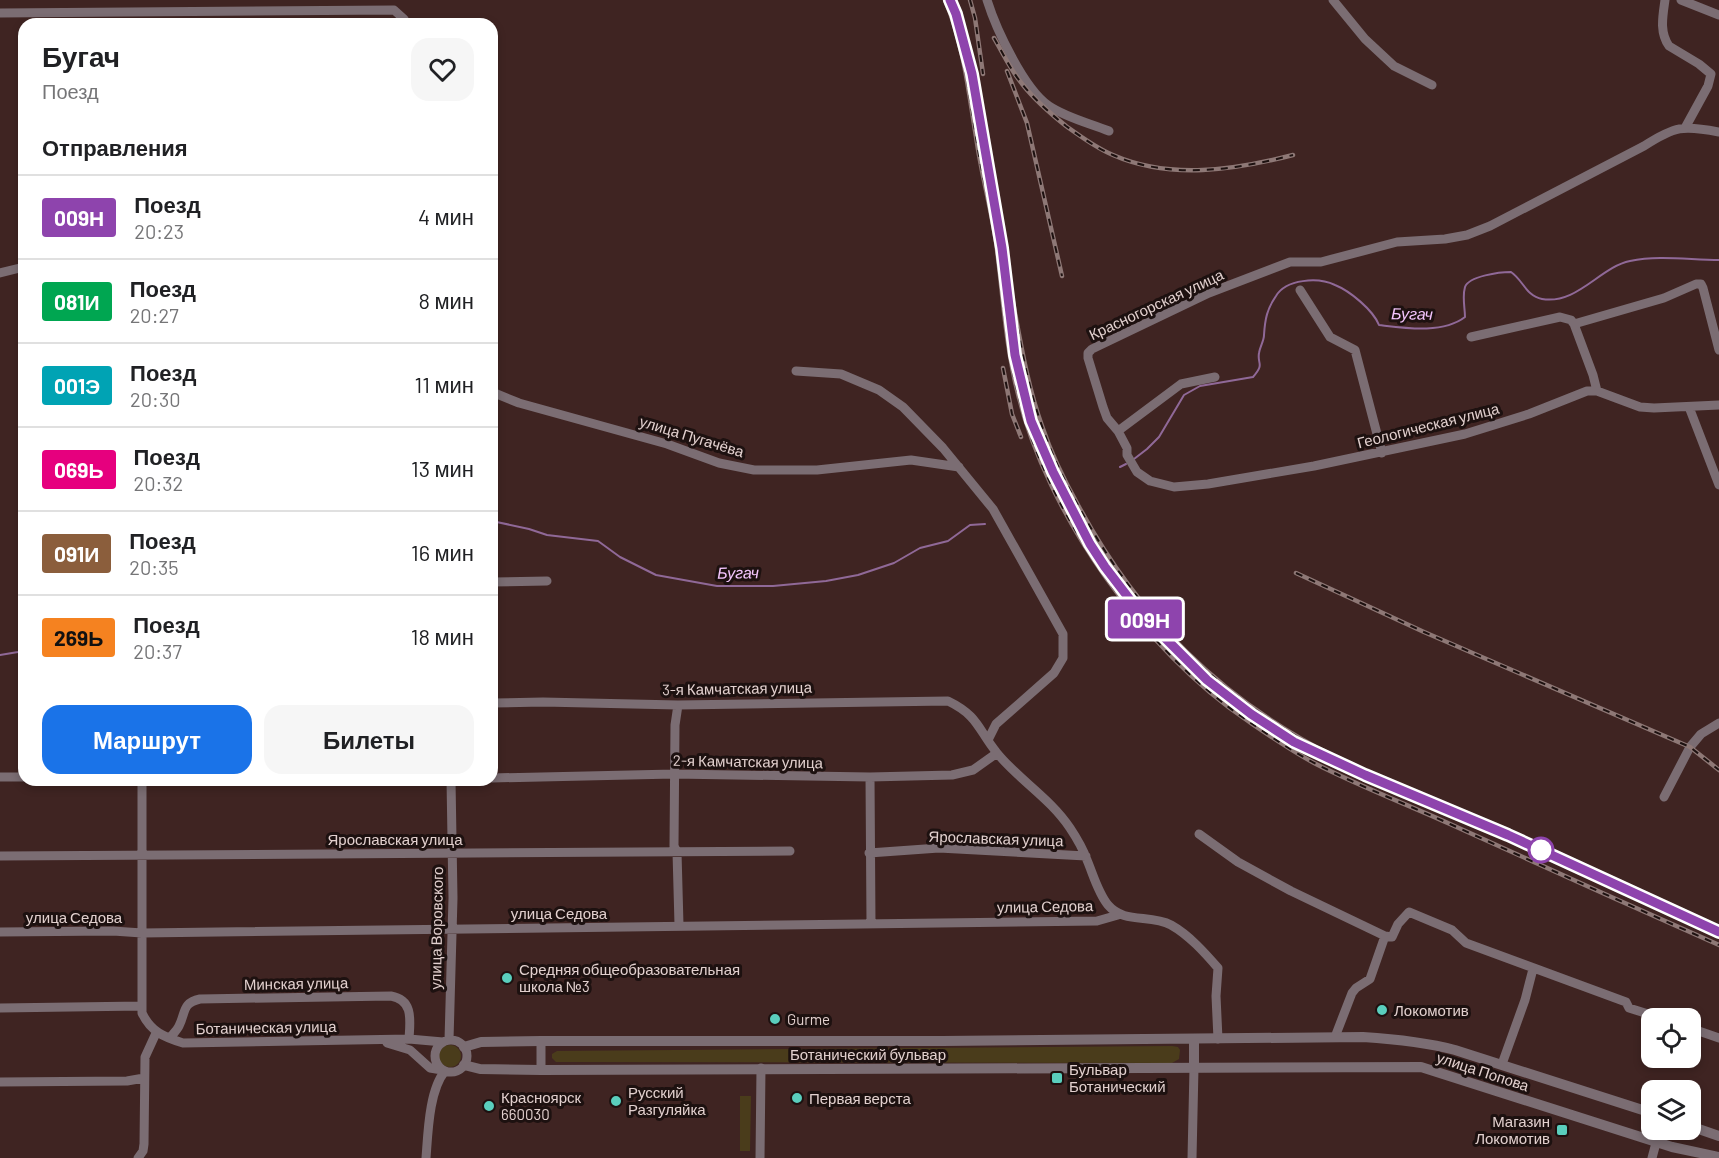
<!DOCTYPE html>
<html lang="ru">
<meta charset="utf-8">
<style>
:root{--surface:#fff;--page:#f6f6f6;--text:#202124;--muted:#757577;--line:#e0e0e0;--accent:#1a73e8}
body{margin:0;font-family:Barlow,sans-serif;background:var(--page);color:var(--text);height:100vh;display:flex;flex-direction:column;font-size:22px;white-space:nowrap}
*{box-sizing:border-box;margin:0}
p{font-size:20px;color:var(--muted)}
.icon{flex:none;width:33px;height:33px;fill:none;stroke:currentColor;stroke-width:2;stroke-linecap:round;stroke-linejoin:round}
.map{position:relative;flex:1;overflow:hidden}
.side{position:absolute;left:18px;top:18px;width:480px;height:768px;display:flex;flex-direction:column;background:var(--surface);border-radius:18px;box-shadow:0 3px 9px #0003}
.side>*{flex:none}
.badge{padding:0 12px;border-radius:4px;font-size:21px;line-height:39px}
.fabs{position:absolute;left:1641px;top:1008px;display:grid;gap:12px}
.fabs a{display:grid;place-items:center;width:60px;height:60px;border-radius:12px;background:var(--surface);box-shadow:0 3px 9px #0003;font-size:30px}
.map>.badge{position:absolute;translate:-50% -50%;box-shadow:0 0 0 3px #fff}
h2{padding:0 24px;font-size:22px;line-height:54px}
.round{display:grid;place-items:center;flex:none;width:63px;height:63px;border-radius:18px;background:var(--page)}
.overview{display:flex;align-items:center;justify-content:space-between;height:102px;padding:0 24px}
h1{font-size:28px;font-weight:700;line-height:45px}
.primary-button{display:flex;gap:12px;margin-top:auto;padding:12px 24px}
.primary-button a{flex:1;height:69px;border-radius:18px;background:var(--accent);color:#fff;font-size:24px;font-weight:700;line-height:69px;text-align:center}
.primary-button a+a{background:var(--page);color:var(--text)}
ul{padding:0;list-style:none}
li{display:flex;align-items:center;gap:18px;height:84px;padding:0 24px;border-top:2px solid var(--line)}
li div{flex:1}
li b{display:block;font-size:22px}
li em{font-style:normal}
li .badge{min-width:66px;font-weight:700;text-align:center}
.map>svg:first-child{display:block}
.green{fill:#4a3c1b}
.lines{fill:none;stroke-linecap:round;stroke-linejoin:round}
.stream{stroke:#906998;stroke-width:2}
.minor{stroke:#7b6d73;stroke-width:9}
.tertiary{stroke:#7b6d73;stroke-width:10}
.rail-casing{stroke:#8e7876;stroke-width:4.5}
.rail{stroke:#1d1110;stroke-width:2;stroke-dasharray:7;stroke-linecap:butt}
.line-casing{stroke:#fff;stroke-width:14}
.line{stroke:#8e44ad;stroke-width:9}
.stop-dot{fill:#fff;stroke:#8e44ad;stroke-width:3}
.poi-dot{fill:#5acebd;stroke:#1d1110;stroke-width:2}
.labels{text-anchor:middle;dominant-baseline:central;stroke-width:6;stroke-linejoin:round;paint-order:stroke}
.street-label{font-size:15px;fill:#e2d0ce;stroke:#1d1110}
.poi-label{font-size:15px;fill:#e2d0ce;stroke:#1d1110;text-anchor:start}
.water-label{font-size:16px;font-style:italic;fill:#f4c5fd;stroke:#1d1110}
</style>
<div class="map">
<svg width="1719" height="1158" viewBox="0 0 1719 1158">
<rect width="100%" height="100%" fill="#3f2422"/>
<!-- green -->
<path class="green" d="M439 1056a11 11 0 1 1 22 0a11 11 0 1 1-22 0Z
M1172,1046l6,1 2,3 -1,9 -7,4 -616,-1 -4,-4v-4l5,-3z
M740,1096h11l-1,55h-10z"/>
<g class="lines">
<!-- stream -->
<path class="stream" d="M1134,459l13,-10 12,-12 25,-42 16,-9 53,-9c12,-14 4,-12 6,-24 1,-7 5,-12 5,-18 1,-16 3,-26 12,-39 10,-17 42,-19 59,-11 15,6 38,25 44,40 26,3 64,9 86,-8 0,-9 -3,-20 0,-30 4,-11 35,-15 46,-15 12,8 15,24 31,27 35,6 58,-32 88,-38 29,-6 60,-1 89,-1
M1120,467l6,-3
M492,521l37,8 18,6 51,6 22,16 36,18 61,11h56l53,-5 32,-6 36,-12 26,-15 28,-7 22,-16 15,-1
M0,655l18,-3 6,-4"/>
<!-- minor -->
<path class="minor" d="M987,0c9,29 37,89 62,106 18,12 40,17 60,25
M1333,0l32,39 29,27 38,19
M1665,0c-2,15 -6,32 4,46l30,18 12,10 -3,12 -23,42
M1681,0l38,15
M0,13l394,-3 10,9 -3,5
M1719,132c-36,-7 -44,-6 -75,14l-154,80 -23,9 -22,4 -48,3 -76,20h-31l-81,31 -117,56 -4,4v5l15,49 4,11 11,13 9,17v7l10,17 13,9 24,6 34,-3 106,-18 151,-32 64,-20 58,-23h10l43,16 14,1 65,-3
M0,273l24,-6
M1300,290l30,47 25,13 27,103
M1574,324l19,51 4,16
M1471,337l89,-20 11,3 3,4 90,-26 32,-14h5l2,4 16,62
M796,371l45,3 38,16 24,17 40,41 50,61 70,125v24l-9,15 -58,51 -8,16
M492,392l27,11 148,41 52,19 35,7h63l94,-10 48,7
M1689,407l30,78
M1118,431l63,-47 34,-7
M492,582l55,-1
M492,703l51,-1 135,3 270,-4c31,15 30,29 49,52 22,27 53,45 73,75 6,9 13,21 17,32 6,14 11,33 21,45 16,19 42,9 63,20 18,10 34,28 47,43l-2,28 2,43
M678,705l-3,20 -1,121 3,6 2,73
M0,777h24
M870,777l1,146
M492,778l182,-4 196,3 82,-2 21,-5 24,-17
M142,780v233c9,19 22,24 41,30l226,-4 34,3
M1664,797l26,-50 11,-13 18,-11
M1199,834l39,28 53,29 94,45 7,1 6,-13 11,-12 43,18 14,13 160,59 3,6 32,10
M869,853l70,-5 147,8
M0,856l790,-5
M0,932l113,-1 29,2 955,-12 21,-6
M0,1008l142,-2
M1690,1028l29,10
M1335,1037l17,-44 4,-5 14,-9 15,-43
M170,1038c3,-4 7,-8 9,-12 7,-14 3,-23 21,-27l191,-3c23,4 19,25 18,43
M449,1040l4,-142 -2,-118
M435 1056a16 16 0 1 1 32 0a16 16 0 1 1-32 0Z
M387,1043l23,7 20,18 12,2
M1502,1064l23,-64 8,-31
M541,1070v-29
M0,1082l127,-1 17,-3
M138,1158l5,-7 1,-7 1,-87 11,-24
M426,1158c2,-25 3,-68 19,-87
M760,1158l1,-90
M1192,1158l2,-90
M1652,1158l4,-15"/>
<!-- tertiary -->
<path class="tertiary" d="M464,1047l17,-5 60,-1h401l421,-4c31,2 62,5 92,13l197,63
M464,1065l16,4 61,1 880,-3 251,80 47,10
M1194,1068v-29
M1690,1126l29,10"/>
<defs>
<path id="rail" d="M945,0c19,44 24,96 32,143 5,33 14,66 19,99 7,51 9,102 22,152 29,120 127,258 230,327 22,15 45,31 68,43 43,22 90,40 134,60 90,41 179,81 269,121
M970,0l5,18 8,56
M994,38c9,15 17,33 29,47 12,15 28,29 43,41 14,10 30,22 47,29 57,25 122,15 180,0
M1007,71l20,52 35,153
M1007,272c11,51 17,104 35,154 9,27 22,54 36,79 60,112 143,195 257,252
M1003,368l9,46 9,23
M1296,573l128,59 266,115 29,23
M1325,758l183,77 211,97"/>
</defs>
<!-- rail casing -->
<use href="#rail" class="rail-casing"/>
<!-- rail -->
<use href="#rail" class="rail"/>
</g>
<g class="lines">
<defs>
<path id="line" d="M950,0l6,14 16,60 30,174 13,107 16,66 22,51 37,72 15,23 36,47 66,66 44,34 43,28 71,33 143,60 211,97"/>
</defs>
<!-- line casing -->
<use href="#line" class="line-casing"/>
<!-- line -->
<use href="#line" class="line"/>
</g>
<!-- markers -->
<circle class="stop-dot" cx="1541" cy="850" r="12"/>
<g class="poi-dot">
<circle cx="507" cy="978" r="6"/>
<circle cx="1382" cy="1010" r="6"/>
<circle cx="775" cy="1019" r="6"/>
<rect x="1051" y="1072" width="12" height="12" rx="3"/>
<circle cx="797" cy="1098" r="6"/>
<circle cx="616" cy="1101" r="6"/>
<circle cx="489" cy="1106" r="6"/>
<rect x="1556" y="1124" width="12" height="12" rx="3"/>
</g>
<g class="labels">
<!-- street labels -->
<g class="street-label">
<text transform="translate(1156 304) rotate(-25)">Красногорская улица</text>
<text transform="translate(1428 425) rotate(-14)">Геологическая улица</text>
<text transform="translate(692 436) rotate(17)">улица Пугачёва</text>
<text transform="translate(737 688) rotate(-1)">3-я Камчатская улица</text>
<text transform="translate(748 761) rotate(1)">2-я Камчатская улица</text>
<text transform="translate(996 838) rotate(2)">Ярославская улица</text>
<text x="395" y="839">Ярославская улица</text>
<text transform="translate(1045 906) rotate(-1)">улица Седова</text>
<text x="559" y="913">улица Седова</text>
<text x="74" y="917">улица Седова</text>
<text transform="translate(436 928) rotate(-89)">улица Воровского</text>
<text transform="translate(296 983) rotate(-1)">Минская улица</text>
<text transform="translate(266 1027) rotate(-1)">Ботаническая улица</text>
<text x="868" y="1054">Ботанический бульвар</text>
<text transform="translate(1483 1071) rotate(18)">улица Попова</text>
</g>
<!-- poi labels -->
<g class="poi-label">
<text x="519" y="969">Средняя общеобразовательная<tspan x="519" dy="17">школа №3</tspan></text>
<text x="1394" y="1010">Локомотив</text>
<text x="787" y="1019">Gurme</text>
<text x="1069" y="1069">Бульвар<tspan x="1069" dy="17">Ботанический</tspan></text>
<text x="628" y="1092">Русский<tspan x="628" dy="17">Разгуляйка</tspan></text>
<text x="501" y="1097">Красноярск<tspan x="501" dy="17">660030</tspan></text>
<text x="809" y="1098">Первая верста</text>
<text x="1550" y="1121" text-anchor="end">Магазин<tspan x="1550" dy="17">Локомотив</tspan></text>
</g>
<!-- water labels -->
<g class="water-label">
<text transform="translate(1412 313) rotate(1)">Бугач</text>
<text transform="translate(738 572) rotate(-1)">Бугач</text>
</g>
</g>
</svg>
<div class="fabs">
<a><svg class="icon" aria-label="locate" viewBox="0 0 24 24"><circle cx="12" cy="12" r="6"/><path d="M12 2v4M12 18v4M2 12h4M18 12h4"/></svg></a>
<a><svg class="icon" aria-label="layers" viewBox="0 0 24 24"><path d="M12 4l9 5-9 5-9-5zM3 14l9 5 9-5"/></svg></a>
</div>
<b class="badge" style="left:1145px;top:619px;background:#8e44ad;color:#fff">009Н</b>
<section class="side">
<div class="overview"><div><h1>Бугач</h1><p>Поезд</p></div><a class="round"><svg class="icon" aria-label="heart" viewBox="0 0 24 24"><path d="M12 20l-8-8c-3-5 5-10 8-4 3-6 11-1 8 4z"/></svg></a></div>
<h2>Отправления</h2>
<ul>
<li><span class="badge" style="background:#8e44ad;color:#fff">009Н</span><div><b>Поезд</b><p>20:23</p></div><em>4 мин</em></li>
<li><span class="badge" style="background:#00a651;color:#fff">081И</span><div><b>Поезд</b><p>20:27</p></div><em>8 мин</em></li>
<li><span class="badge" style="background:#00a3b4;color:#fff">001Э</span><div><b>Поезд</b><p>20:30</p></div><em>11 мин</em></li>
<li><span class="badge" style="background:#e6007e;color:#fff">069Ь</span><div><b>Поезд</b><p>20:32</p></div><em>13 мин</em></li>
<li><span class="badge" style="background:#8b5e3c;color:#fff">091И</span><div><b>Поезд</b><p>20:35</p></div><em>16 мин</em></li>
<li><span class="badge" style="background:#f58220;color:#111">269Ь</span><div><b>Поезд</b><p>20:37</p></div><em>18 мин</em></li>
</ul>
<div class="primary-button"><a>Маршрут</a><a>Билеты</a></div>
</section>
</div>
